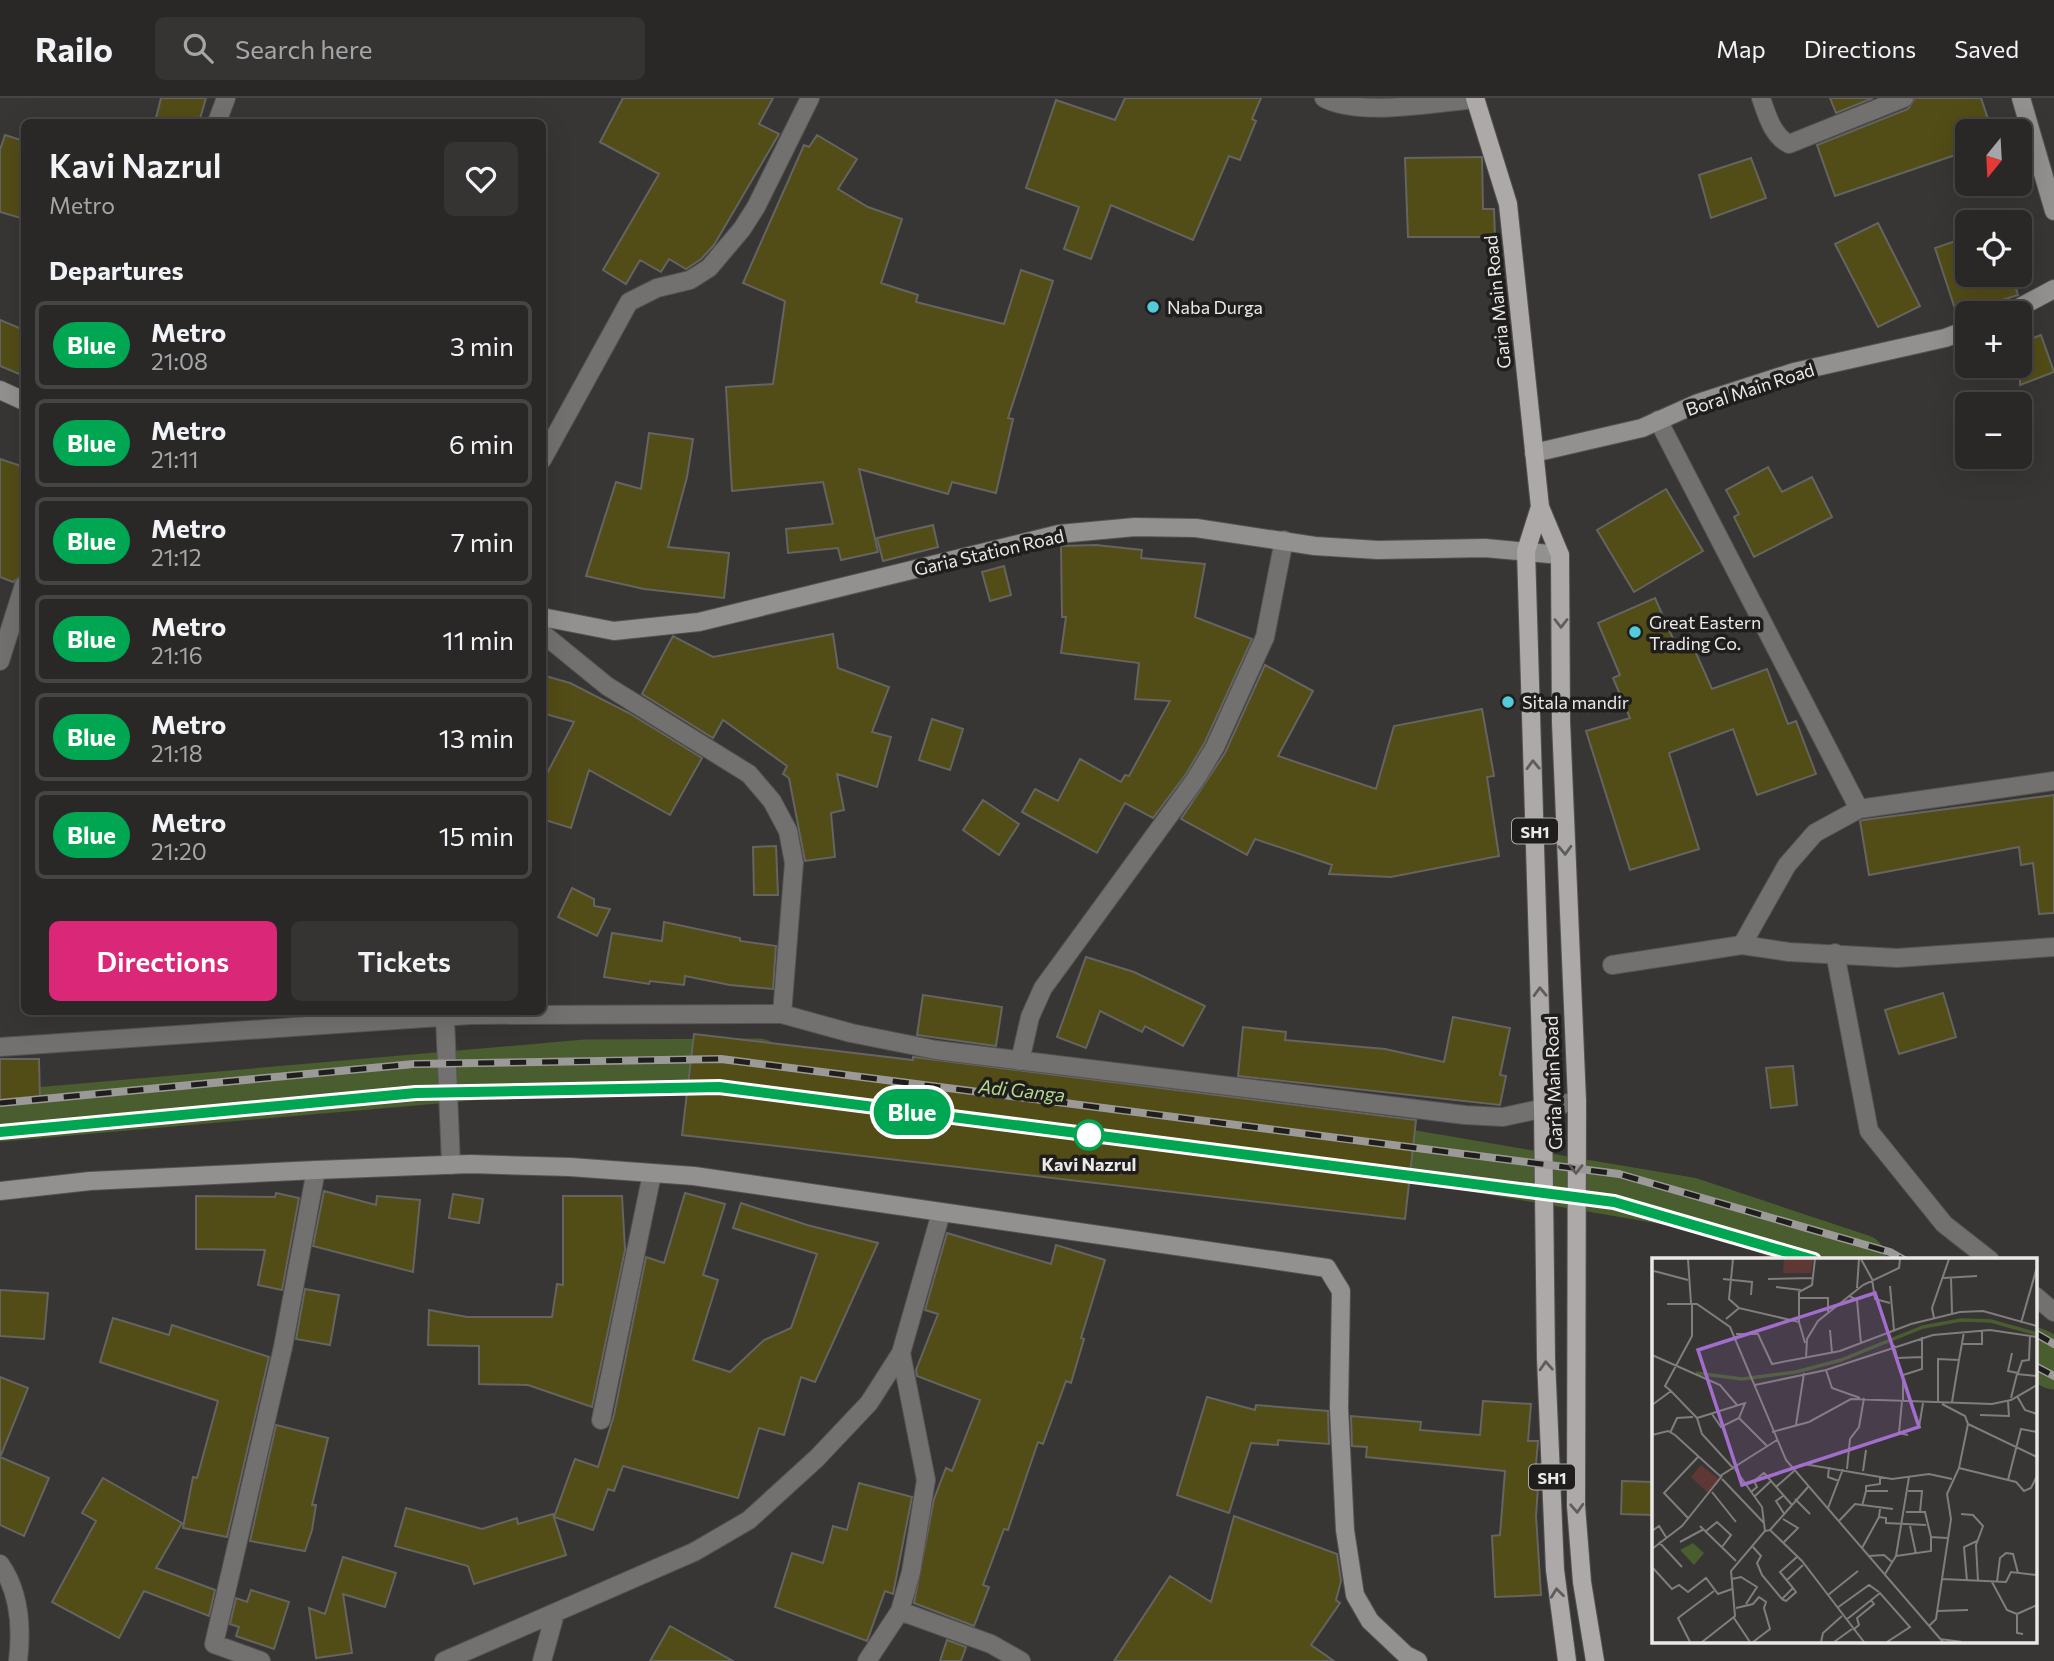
<!DOCTYPE html>
<meta charset="utf-8">
<style>
:root{--surface:#2a2827;--page:#363433;--text:#f1f3f6;--muted:#a5a6a7;--line:#464444;--accent:#db2777}
body{margin:0;font-family:Commissioner,sans-serif;background:var(--page);color:var(--text);height:100vh;display:flex;flex-direction:column;font-size:26px;white-space:nowrap}
*{box-sizing:border-box;margin:0}
p{font-size:23px;color:var(--muted)}
.icon{flex:none;width:38px;height:38px;fill:none;stroke:currentColor;stroke-width:2;stroke-linecap:round;stroke-linejoin:round}
.map{position:relative;flex:1;overflow:hidden}
.side{position:absolute;left:21px;top:21px;width:525px;height:896px;display:flex;flex-direction:column;background:var(--surface);border-radius:10px;box-shadow:0 7px 28px #0002,0 0 0 2px var(--line)}
.side>*{flex:none}
.badge{padding:0 14px;border-radius:23px;font-size:24px;line-height:46px}
.needle{width:46px;rotate:198deg}
.fabs{position:absolute;left:1955px;top:21px;display:grid;gap:14px}
.fabs a{display:grid;place-items:center;width:77px;height:77px;border-radius:10px;background:var(--surface);box-shadow:0 7px 28px #0002,0 0 0 2px var(--line);font-size:35px}
.map>.badge{position:absolute;translate:-50% -50%;box-shadow:0 0 0 4px #fff}
h2{padding:0 28px;font-size:26px;line-height:63px}
.round{display:grid;place-items:center;flex:none;width:74px;height:74px;border-radius:10px;background:var(--page)}
.head{display:flex;align-items:center;justify-content:space-between;height:119px;padding:0 28px}
h1{font-size:33px;font-weight:600;line-height:52px}
.cta{display:flex;gap:14px;margin-top:auto;padding:14px 28px}
.cta a{flex:1;height:80px;border-radius:10px;background:var(--accent);color:#fff;font-size:28px;font-weight:600;line-height:80px;text-align:center}
.cta a+a{background:var(--page);color:var(--text)}
ul{padding:0;list-style:none}
li{display:flex;align-items:center;gap:21px;height:88px;margin:0 14px 10px;padding:0 14px;border:4px solid var(--line);border-radius:10px}
li div{flex:1}
li b{display:block;font-size:26px}
li em{font-style:normal}
li .badge{min-width:77px;font-weight:700;text-align:center}
header{display:flex;align-items:center;gap:42px;box-sizing:border-box;height:98px;padding:0 35px;background:var(--surface);border-bottom:2px solid var(--line)}
header strong{font-size:33px}
nav{display:flex;gap:38px;margin-inline-start:auto;font-size:24px}
.search{width:490px;height:63px;background:var(--page);display:flex;align-items:center;gap:18px;box-sizing:border-box;padding:0 24px;border-radius:10px;color:var(--muted);font-size:26px}
.map>svg:first-child{display:block}
.lines{fill:none;stroke-linecap:round;stroke-linejoin:round}
.river{stroke:#495d2f;stroke-width:51}
.building{fill:#524c16;stroke:#646461;stroke-width:2}
.street-casing{stroke:#555351;stroke-width:20}
.secondary-casing{stroke:#555351;stroke-width:20}
.primary-casing{stroke:#555351;stroke-width:20}
.street{stroke:#727170;stroke-width:18}
.secondary{stroke:#93918f;stroke-width:18}
.primary{stroke:#aca9a8;stroke-width:18}
.rail-casing{stroke:#9c9a98;stroke-width:8}
.rail{stroke:#1f1e1d;stroke-width:5;stroke-dasharray:16;stroke-linecap:butt}
.oneway{stroke:#5e5d5c}
.line-casing{stroke:#fff;stroke-width:16}
.line{stroke:#00a651;stroke-width:10}
.poi-dot{fill:#53cbda;stroke:#1f1e1d;stroke-width:2.5}
.stop-dot{fill:#fff;stroke:#00a651;stroke-width:3.5}
.labels{text-anchor:middle;dominant-baseline:central;stroke-width:7;stroke-linejoin:round;paint-order:stroke}
.shield{fill:#1f1e1d;stroke:#aeacab;stroke-width:2}
.shield-label{font-size:16px;font-weight:bold;fill:#ebe9e8}
.street-label{font-size:18px;fill:#ebe9e8;stroke:#1f1e1d}
.poi-label{font-size:18px;fill:#ebe9e8;stroke:#1f1e1d;text-anchor:start}
.stop-label{font-size:18px;font-weight:bold;fill:#ebe9e8;stroke:#1f1e1d}
.water-label{font-size:19px;font-style:italic;fill:#b5d78e;stroke:#1f1e1d}
.inset-river{fill:none;stroke:#495d2f;stroke-width:3.5}
.inset-road{fill:none;stroke:#807e7c;stroke-width:2}
.view{fill:#a26ecd;fill-opacity:0.15;stroke:#a26ecd;stroke-width:3.5}
.inset-edge{fill:none;stroke:#ebe9e8;stroke-width:3.5}
</style>
<header>
<strong>Railo</strong>
<div class="search"><svg class="icon" aria-label="search" viewBox="0 0 24 24"><circle cx="10" cy="10" r="6"/><path d="M15 15l6 6"/></svg>Search here</div>
<nav><a>Map</a><a>Directions</a><a>Saved</a></nav>
</header>
<div class="map">
<svg width="2054" height="1563" viewBox="0 0 2054 1563">
<rect width="100%" height="100%" fill="#383634"/>
<g class="lines">
<!-- river -->
<path class="river" d="M0,1018l587,-51 172,-1
M1343,1046l347,59 171,57
M2035,1255l19,11"/>
</g>
<!-- building -->
<path class="building" d="M161,0h45l-7,24h-44z
M623,0h150l-14,26 20,10 -65,111 -13,14 -15,10 -17,-10 -8,13 -21,-12 -14,24 -23,-14 56,-96 -59,-32z
M1125,0h136l-9,21 4,2 -16,39 -11,-4 -36,84 -82,-35 -20,54 -27,-10 15,-42 -53,-19 30,-88 59,20z
M1830,0h43l-37,15z
M1915,0h66l11,33h-25v20l-132,45 -18,-51 91,-36z
M5,37l19,6v78l-24,-7v-62z
M817,37l40,24 -19,30 30,18 34,12 -21,64 37,12 -2,7 88,22 17,-54 32,11 -45,137 5,1 -17,74 -44,-11 -4,12 -89,-25 19,83 -37,8 -3,-12 -50,5 -2,-24 47,-5 -10,-42 -91,9 -6,-104 47,-3 12,-83 -42,-18 61,-138 5,2z
M1482,59l1,52h11l1,28h-87l-3,-79z
M1751,60l15,40 -55,20 -12,-43z
M1878,125l42,83 -42,21 -43,-83z
M1967,139v38h45l6,20 -32,10 2,5 -21,3v6l-8,2 -24,-73z
M0,222l24,10v46l-24,-10z
M2041,237l13,37 -34,13v-42z
M649,335l44,6 -6,38 -19,70 61,6 -5,45 -80,-9 -58,-13 30,-94 25,7z
M0,361l24,8v107l-11,8 -13,-5z
M1768,369l14,25 30,-15 20,40 -78,40 -20,-40 5,-3 -13,-24z
M1666,391l37,62 -69,41 -37,-62z
M933,427l5,22 -55,14 -6,-23z
M1096,447l46,5 -1,8 64,6 -10,53 57,22 -47,103 -19,32 -33,44 -28,-15 -28,50 -75,-41 13,-23 23,12 22,-42 41,23 4,-7 4,1 41,-75 -35,-2 4,-36 -78,-10 5,-36h-4l-1,-71z
M1004,468l7,29 -21,6 -8,-29z
M1655,500l23,52 14,-6 20,45 55,-20 21,55 8,-3 20,53 -59,21 -24,-66 -64,24 30,96 -69,21 -44,-139 44,-13 -17,-40 7,-3 -22,-52z
M833,536l5,34 51,19 -17,45 19,5 -14,50 -40,-13 7,36 -13,3 4,44 -30,4 -16,-83 -6,-4 4,-8 -64,-46 -10,18 -71,-44 31,-58 40,21z
M1265,567l48,26 -35,65 98,33 18,-63 88,-17 12,67 -7,1 12,79 -108,21 -62,-3 3,-9 -77,-26 -8,16 -66,-36 44,-66z
M542,577l28,8 59,30 73,45 -32,57 -81,-45 -18,58 -29,-9v-36l32,-61 -32,-9z
M932,621l31,10 -13,41 -31,-10z
M2054,697v118l-15,1 -6,-51 -12,2 -2,-18 -150,28 -9,-54 3,-1z
M983,702l36,24 -20,31 -36,-25z
M776,748l2,49h-24l-1,-48z
M572,790l22,11v7l16,3 -13,27 -39,-19z
M664,824l76,16v3l36,5 -3,43 -43,-4 -45,-9 -1,9 -34,-4 -1,3 -45,-7 8,-44 50,8z
M1086,859l48,15 71,34 -22,40 -38,-20 -3,6 -42,-21 -14,37 -29,-11z
M1943,895l13,44 -57,17 -14,-44z
M923,897l79,12 -6,39 -79,-11z
M1453,919l57,11 -10,47 6,1 -6,29 -262,-29 5,-49 43,5 -1,8 100,9 59,13z
M694,936l219,26v-3l503,63 -11,99 -723,-84z
M0,961h39l1,42h-40z
M1793,968l4,39 -26,3 -5,-40z
M324,1093l52,14 1,-9 43,4 -7,72 -100,-26z
M276,1095l23,5 -17,92 -24,-5 7,-35 -69,-1v-53l79,1z
M685,1095l40,11 -22,71 15,5 -25,80 37,12 34,-32 27,-12 26,-74 -84,-26 8,-25 66,22 71,18 -63,139 -14,-5 -17,58 -25,-7 -21,70 -115,-32 -9,25 -6,-2 -15,41 -39,-13 21,-58 23,8 16,-52 32,-158 18,6z
M453,1096l30,5 -4,24 -30,-5z
M563,1098h59l3,54 -33,157 -64,-22 -49,-1v-38l-51,-1 1,-35 38,7h85l5,-33 6,1z
M947,1135l104,31 5,-19 49,15 -24,78 3,1 -13,44 -5,-2 -23,63 -5,-2 -30,88 -4,-1 -21,56 6,2 -15,39 -60,-23 20,-104 12,-31 6,3 28,-71 -63,-24 -1,-6 22,-56 -13,-4z
M305,1191l34,6 -9,50 -34,-6z
M0,1192l48,3 -4,46 -44,-3z
M113,1220l56,17 3,-10 97,32 -42,180 -44,-9 10,-51 4,1 21,-77 -118,-39z
M0,1279l28,11 -27,67h-1z
M1207,1299l48,13 1,-5 72,6 1,33 -51,-4v5l-27,-2 -22,70 -52,-18z
M1483,1303l48,3 -3,37h10l-4,46h4l-2,29 5,79 -46,2 -3,-61 8,-1 5,-64 -139,-14 1,-10 -15,-1 -1,-30 70,6 -1,8 60,5z
M276,1327l52,13 -16,67h4l-4,25 -7,21 -55,-10z
M0,1359l49,21 -25,58 -24,-11z
M103,1380l79,45 -26,45 59,22 -6,26 -65,-25 -25,47 -67,-36 44,-81 -14,-8z
M1622,1383l31,1v33l-32,-1z
M859,1385l53,14 -19,97 -8,-3 -18,50 -92,-34 17,-54 31,10 10,-37 14,4z
M406,1410l76,21 35,-11 1,6 35,-10 13,41 -92,29 -6,-18 -73,-20z
M1234,1418l103,38 4,27 -5,19 4,3 -29,42 23,16h-220l56,-85 41,26z
M343,1459l53,16 -11,34 -42,-13 9,59 -36,5 -7,-50 16,6z
M251,1492l38,12 -15,47 -38,-13 3,-9 -9,-3 6,-26 11,4z
M670,1528l63,35h-83z
M947,1542l19,7 -5,14h-21z"/>
<g class="lines">
<defs>
<path id="street" d="M1324,0c35,19 111,5 151,1
M1761,0c6,17 11,37 28,46l115,-46
M217,24l9,-24
M1658,322l201,389
M542,362l87,-158 28,-14 33,-8 19,-12 33,-39 14,-22 54,-109
M542,535l65,53 142,88 23,27 16,30 6,32 -12,151
M0,563l24,-76
M2054,683l-195,28 -44,24 -28,32 -45,80 47,7 108,6 157,-11
M1835,855l34,178 75,93 46,36
M1612,867l130,-20
M445,919l6,148
M0,949l470,-32 312,-1 69,19 85,17 529,65 38,2 74,-16
M1020,963l10,-44 13,-29 152,-208 20,-33 50,-110 19,-97
M2035,1198l19,16
M601,1322l51,-246
M0,1466c20,28 22,63 18,97
M900,1513l11,-39 15,-92 -25,-127
M261,1563l-47,-17 69,-297 33,-177
M444,1563l250,-109 55,-32 68,-62 52,-55 32,-50 40,-140
M542,1563l13,-47
M867,1563l33,-50 91,33 30,17"/>
<path id="secondary" d="M2021,0l33,113
M2009,215l45,-24
M0,292l24,11
M1534,355l108,-25 56,-25 96,-31 151,-34 22,-8
M542,519l72,14 85,-9 360,-88 76,-7 61,1 119,18 63,4 107,-2 75,7
M0,1093l90,-10 226,-11 154,-6 100,3 124,9 633,92 14,23 -2,117 6,122 10,65 15,26 36,34 12,6"/>
<path id="primary" d="M1475,0l33,106 32,303 20,48 1,167 16,379 -1,405 6,76 13,79
M1540,409l-14,44 17,559 3,249 9,211 12,91"/>
</defs>
<!-- street casing -->
<use href="#street" class="street-casing"/>
<!-- secondary casing -->
<use href="#secondary" class="secondary-casing"/>
<!-- primary casing -->
<use href="#primary" class="primary-casing"/>
<!-- street -->
<use href="#street" class="street"/>
<!-- secondary -->
<use href="#secondary" class="secondary"/>
<!-- primary -->
<use href="#primary" class="primary"/>
<defs>
<path id="rail" d="M0,1005l414,-39 307,-5 898,115 271,78 14,8
M0,1034l416,-39 303,-6 895,115 200,58
M2035,1235l19,11
M2035,1268l19,10"/>
</defs>
<!-- rail casing -->
<use href="#rail" class="rail-casing"/>
<!-- rail -->
<use href="#rail" class="rail"/>
</g>
<!-- one-way arrows -->
<defs><path id="oneway-chevron" d="M-2-3.5L2.5 0L-2 3.5" fill="none" stroke-width="1.6" stroke-linecap="round" stroke-linejoin="round" transform="scale(1.75)"/></defs>
<g class="oneway">
<use href="#oneway-chevron" transform="translate(1561 525) rotate(90)"/>
<use href="#oneway-chevron" transform="translate(1533 667) rotate(-92)"/>
<use href="#oneway-chevron" transform="translate(1565 752) rotate(88)"/>
<use href="#oneway-chevron" transform="translate(1540 894) rotate(-92)"/>
<use href="#oneway-chevron" transform="translate(1576 1071) rotate(90)"/>
<use href="#oneway-chevron" transform="translate(1546 1268) rotate(-93)"/>
<use href="#oneway-chevron" transform="translate(1577 1410) rotate(87)"/>
<use href="#oneway-chevron" transform="translate(1557 1495) rotate(-97)"/>
</g>
<g class="lines">
<defs>
<path id="line" d="M0,1034l416,-39 303,-6 895,115 200,58"/>
</defs>
<!-- line casing -->
<use href="#line" class="line-casing"/>
<!-- line -->
<use href="#line" class="line"/>
</g>
<!-- markers -->
<g class="poi-dot">
<circle cx="1153" cy="209" r="7"/>
<circle cx="1635" cy="534" r="7"/>
<circle cx="1508" cy="604" r="7"/>
</g>
<circle class="stop-dot" cx="1089" cy="1037" r="14"/>
<g class="labels">
<!-- shield labels -->
<g class="shield">
<rect x="1512" y="720.5" width="46" height="25" rx="5"/>
<rect x="1529" y="1366.5" width="46" height="25" rx="5"/>
</g>
<g class="shield-label">
<text x="1535" y="733">SH1</text>
<text x="1552" y="1379">SH1</text>
</g>
<!-- street labels -->
<g class="street-label">
<text transform="translate(1497 204) rotate(-96)">Garia Main Road</text>
<text transform="translate(1750 291) rotate(-18)">Boral Main Road</text>
<text transform="translate(989 454) rotate(-13)">Garia Station Road</text>
<text transform="translate(1553 985) rotate(-92)">Garia Main Road</text>
</g>
<!-- poi labels -->
<g class="poi-label">
<text x="1167" y="209">Naba Durga</text>
<text x="1649" y="524">Great Eastern<tspan x="1649" dy="21">Trading Co.</tspan></text>
<text x="1522" y="604">Sitala mandir</text>
</g>
<!-- stop labels -->
<g class="stop-label">
<text x="1089" y="1066">Kavi Nazrul</text>
</g>
<!-- water labels -->
<g class="water-label">
<text transform="translate(1022 992) rotate(6)">Adi Ganga</text>
</g>
</g>
<!-- overview -->
<g transform="translate(1652 1160)">
<rect width="385" height="385" fill="#383634"/>
<path d="M132,1h29l-2,14h-28zM49,207l18,14 -11,14 -17,-16z" fill="#5f3836"/>
<path d="M41,285l11,10 -10,12 -14,-15z" fill="#495d2f"/>
<path class="inset-river" d="M44,115l46,6 54,-7 45,-12 82,-33 38,-7 30,1 46,13"/>
<path class="inset-road" d="M36,1l3,44M81,1l-4,40 10,9M209,1l11,20 3,20 15,4M2,13l34,9M299,19l1,36M291,20l34,-2M71,21l29,3 -1,13M116,21l45,-1M238,28l4,44M124,29l25,3M205,30l2,-29M197,38l8,4 4,44M148,40h28v14M15,46h30l33,23 56,133 157,182M282,60l-2,-10 17,-49M74,61l13,-11 60,14v-30l13,-7 3,-26M147,64l6,21M369,65l16,-56M178,72l2,23M84,76h22l14,30 68,-13 71,-27 49,-12 23,-1 54,15M311,86h19v-14M242,87l3,13 25,-1M360,95l-4,18 10,2 4,-12 7,-1 1,-25M0,97l68,30 17,20M154,100l1,-19 11,-18 45,-36 36,-17 1,-9M174,112l6,18 28,10M103,127l71,-15 107,-35 57,-5 47,7M19,133l-6,-5 27,-50v-31M365,138l8,14 12,4M359,140l6,-24 20,2M251,142v-25l19,-6v-32M250,143l-3,32 9,2M286,144v-43l21,1 5,-28M300,144l7,-42M290,146l23,12 3,8 69,33M0,147l19,-14 26,27 48,-15 -6,15 -18,9 -9,-13M328,157l29,1 -1,-15M45,160l5,16 32,35M87,160l28,28M144,167l8,-52M267,169l4,-24M120,174l37,-10 42,-23 141,5 19,-4 26,-15M18,175l7,-15 16,-1M0,177l16,-4 7,4 45,41 57,-36M177,209l-1,10 11,4M142,210l10,-4 88,15 37,-5 23,5M307,210l57,14 8,9 7,-3 6,-12M195,211l3,-30 9,-12 5,-29M211,213l3,-21M70,221l42,44M356,222l13,-51 16,3M124,229l18,-16M214,233v-5l14,-2v-8M256,233h14l-2,21M60,234l24,30M99,234l6,-5 -3,-6 10,-8 28,32M103,238l16,-15M131,238l-7,5 9,14M143,241l15,15M210,248l4,-15h22M176,250l15,-39M228,251l-1,8 7,1v5l40,2M254,254h19l6,25M309,256l12,1 10,11 -7,19 2,36M36,260l-24,-25 34,-36M131,261l15,9 -14,14M187,263l16,-17 38,5M48,268l36,35M258,268l6,28M118,272l38,-43M0,273l7,-5 7,11M54,273l11,-9 14,13 -9,12M113,273l5,-1 32,31 62,81M7,284l23,25M28,284l24,-13M101,289l8,9 -4,7 5,12 20,24 11,-11 -13,-16 18,-16M210,290l17,-31M0,291l30,-23 40,-50M217,298l15,-1 8,7M244,298l35,-5v-14l16,1M0,309l20,22 7,-4 9,7 18,-14 12,16 14,-5M233,316l11,-18 13,-79M80,321l9,-2 16,10 -11,17M290,321l64,3 5,-10 26,3M135,322l16,-15M315,323l-3,-34 13,-6M340,324l15,28 10,4v19l6,1M345,324l3,-24 6,-5 7,1 5,19M176,337l30,-24M130,341l4,2 10,-9 -3,-4M84,350l17,-4 6,-7 7,5 -2,6 6,21 -17,13M185,350l32,-23 10,7M285,353l31,-1M365,356l20,-9M82,360l16,24M194,362l34,-27 30,34 -23,15M277,368l7,-7 15,-100 -4,-25 12,-26 9,-44M201,372l6,-5 -2,-7 17,-14 -3,-4M288,381l22,3M38,384l-12,-24 36,-27M50,384l33,-26 -4,-45 34,-40 -3,-24 -27,-38M169,384l2,-9 19,-17M182,384l18,-13"/>
<path class="view" d="M223,35l44,134 -177,58 -44,-135z"/>
<rect width="385" height="385" class="inset-edge"/>
</g>
</svg>
<div class="fabs">
<a><svg class="needle" viewBox="-14 -14 28 28"><path d="M0-13l5 13h-10z" fill="#e53935"/><path d="M0 13l5-13h-10z" fill="#a5a6a7"/></svg></a>
<a><svg class="icon" aria-label="locate" viewBox="0 0 24 24"><circle cx="12" cy="12" r="6"/><path d="M12 2v4M12 18v4M2 12h4M18 12h4"/></svg></a>
<a>+</a>
<a>−</a>
</div>
<b class="badge" style="left:912px;top:1014px;background:#00a651;color:#fff">Blue</b>
<section class="side">
<div class="head"><div><h1>Kavi Nazrul</h1><p>Metro</p></div><a class="round"><svg class="icon" aria-label="heart" viewBox="0 0 24 24"><path d="M12 20l-8-8c-3-5 5-10 8-4 3-6 11-1 8 4z"/></svg></a></div>
<h2>Departures</h2>
<ul>
<li><span class="badge" style="background:#00a651;color:#fff">Blue</span><div><b>Metro</b><p>21:08</p></div><em>3 min</em></li>
<li><span class="badge" style="background:#00a651;color:#fff">Blue</span><div><b>Metro</b><p>21:11</p></div><em>6 min</em></li>
<li><span class="badge" style="background:#00a651;color:#fff">Blue</span><div><b>Metro</b><p>21:12</p></div><em>7 min</em></li>
<li><span class="badge" style="background:#00a651;color:#fff">Blue</span><div><b>Metro</b><p>21:16</p></div><em>11 min</em></li>
<li><span class="badge" style="background:#00a651;color:#fff">Blue</span><div><b>Metro</b><p>21:18</p></div><em>13 min</em></li>
<li><span class="badge" style="background:#00a651;color:#fff">Blue</span><div><b>Metro</b><p>21:20</p></div><em>15 min</em></li>
</ul>
<div class="cta"><a>Directions</a><a>Tickets</a></div>
</section>
</div>
